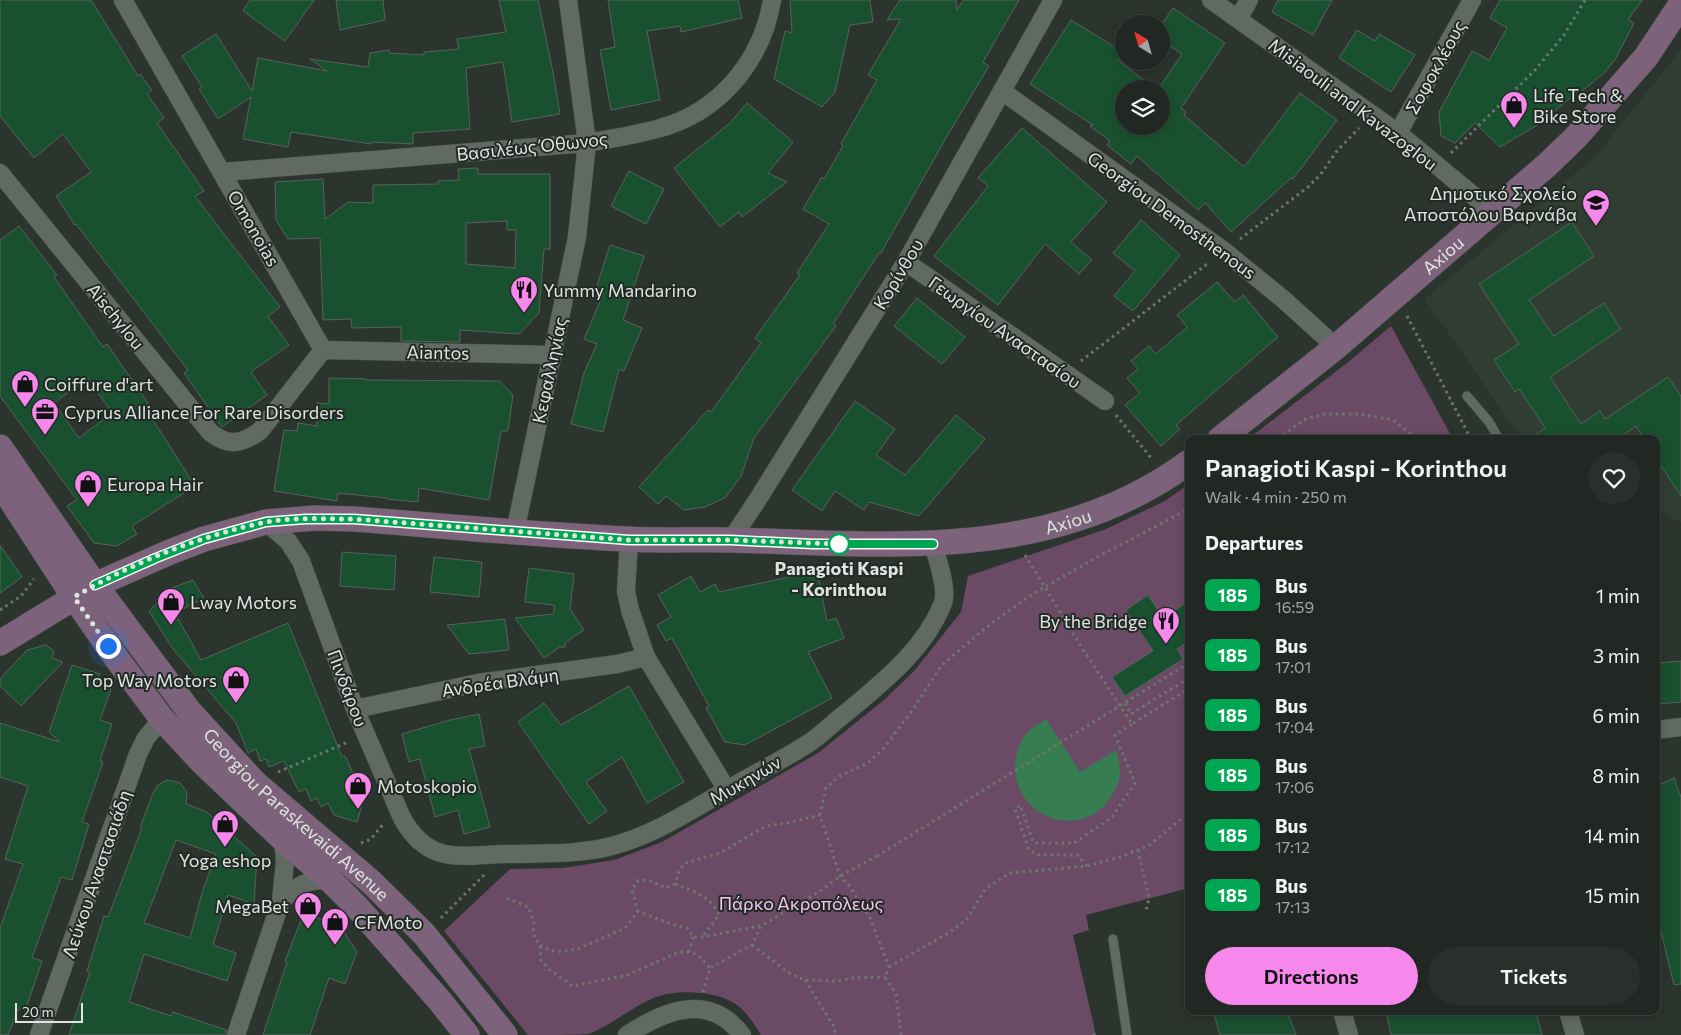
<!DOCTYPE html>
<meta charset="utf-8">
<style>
:root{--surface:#212722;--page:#292f2a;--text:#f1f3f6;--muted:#a2a5a5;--line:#3e4440;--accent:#f788eb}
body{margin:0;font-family:Commissioner,sans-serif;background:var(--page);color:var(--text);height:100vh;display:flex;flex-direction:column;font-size:19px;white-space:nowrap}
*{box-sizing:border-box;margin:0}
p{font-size:16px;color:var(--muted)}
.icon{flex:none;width:28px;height:28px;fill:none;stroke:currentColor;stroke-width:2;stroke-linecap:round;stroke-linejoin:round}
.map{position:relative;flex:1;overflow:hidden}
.drawer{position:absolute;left:1185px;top:435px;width:475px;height:580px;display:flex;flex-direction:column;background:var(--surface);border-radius:10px;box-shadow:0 2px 12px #0003,0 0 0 1px var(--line)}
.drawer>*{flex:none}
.badge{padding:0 10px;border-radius:8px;font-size:18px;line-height:32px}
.needle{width:32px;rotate:323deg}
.fabs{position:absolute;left:1115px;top:15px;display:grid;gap:10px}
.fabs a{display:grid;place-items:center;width:55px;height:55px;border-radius:50%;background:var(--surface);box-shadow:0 2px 12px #0003,0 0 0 1px var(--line);font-size:25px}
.scale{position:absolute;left:15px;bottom:12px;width:68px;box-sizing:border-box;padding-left:5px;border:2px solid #dfe4e0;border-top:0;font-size:14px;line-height:18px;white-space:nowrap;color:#dfe4e0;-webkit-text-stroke:4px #222a25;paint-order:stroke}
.you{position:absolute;width:25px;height:25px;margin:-12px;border:4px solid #fff;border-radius:50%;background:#1a73e8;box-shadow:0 0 0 8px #1a73e833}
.map>.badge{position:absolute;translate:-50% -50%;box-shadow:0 0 0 2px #fff}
h2{padding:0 20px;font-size:19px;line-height:45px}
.round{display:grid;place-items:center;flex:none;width:52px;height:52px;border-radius:26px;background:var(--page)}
.overview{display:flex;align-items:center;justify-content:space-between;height:85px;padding:0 20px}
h1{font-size:24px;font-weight:600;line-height:38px}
.button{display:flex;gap:10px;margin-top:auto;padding:10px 20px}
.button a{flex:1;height:58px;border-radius:30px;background:var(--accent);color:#111;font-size:20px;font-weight:600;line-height:58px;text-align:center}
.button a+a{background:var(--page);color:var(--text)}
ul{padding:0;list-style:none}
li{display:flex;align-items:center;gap:15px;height:60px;padding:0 20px}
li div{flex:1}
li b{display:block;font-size:19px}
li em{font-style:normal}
li .badge{min-width:55px;font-weight:700;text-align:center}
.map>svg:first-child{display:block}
.built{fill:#2f3d33}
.green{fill:#6b4a66}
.water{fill:#367e51}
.building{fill:#195130;stroke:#58625b;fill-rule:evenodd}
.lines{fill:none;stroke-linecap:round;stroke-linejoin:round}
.lane-casing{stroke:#49504b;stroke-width:10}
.street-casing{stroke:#49504b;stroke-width:19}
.secondary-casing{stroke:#49504b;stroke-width:26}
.path{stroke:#6f7671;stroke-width:3;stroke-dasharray:2.5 4;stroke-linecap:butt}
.lane{stroke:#606962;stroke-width:9}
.street{stroke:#606962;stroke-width:18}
.secondary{stroke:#7c637b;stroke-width:25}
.path-bridge{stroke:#6f7671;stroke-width:3;stroke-dasharray:2.5 4;stroke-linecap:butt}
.line-casing{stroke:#fff;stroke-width:11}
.line{stroke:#00a651;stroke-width:8}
.walk{stroke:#dfe4e0;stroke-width:5;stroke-dasharray:0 9}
.stop-dot{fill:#fff;stroke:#00a651;stroke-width:2.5}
.labels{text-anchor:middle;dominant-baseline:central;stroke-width:4;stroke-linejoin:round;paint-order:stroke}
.street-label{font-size:18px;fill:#dfe4e0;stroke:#222a25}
.poi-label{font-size:18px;fill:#dfe4e0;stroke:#222a25;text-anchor:start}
.stop-label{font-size:18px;font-weight:bold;fill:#dfe4e0;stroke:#222a25}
.park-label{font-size:18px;fill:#f6c4ef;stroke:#222a25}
</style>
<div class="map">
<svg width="1681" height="1035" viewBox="0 0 1681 1035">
<rect width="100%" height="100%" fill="#2c342e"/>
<!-- built -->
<path class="built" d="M1681,49v474l-25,-15v-69h-134l-97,-140 172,-144z"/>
<!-- green -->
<path class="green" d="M1391,326l62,113h-205l99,-76z
M1189,484v404l-103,27 3,15 -16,5 23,100h-335c-7,-11 -15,-25 -27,-32 -19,-12 -56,-14 -78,-6 -23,9 -43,27 -67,37 -8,1 -49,1 -61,1l-84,-104 66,-62 53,-1 51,-8 48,-18 156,-89 66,-53 31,-30 46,-58 7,-36 138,-47 59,-28z"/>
<!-- water -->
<path class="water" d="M1046,719l34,53 36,-22c6,18 6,30 -5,47 -31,48 -105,17 -95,-40 2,-10 7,-21 14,-27 5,-4 11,-8 16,-11z"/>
<!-- building -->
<path class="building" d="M0,0h91l47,76 2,-2 12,16 -5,4 17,24 -7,5 47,68 -9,5 85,111 -12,9 21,29 -38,27 16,23 -45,32 -38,-54 4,-3 -112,-146 -1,1 -19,-29 35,-24 -28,-38 -29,24 -34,-42z
M250,0h64l-29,41 -42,-30z
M336,0h47l2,20 -45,10z
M499,0h39l15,72 7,42 -48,8 -9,-60 -37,6 4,61 -57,4v11l-42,-2v2l-80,-12 -3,15 -45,-8 8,-42 -33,22 -19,-30 3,-2 -20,-31 34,-22 36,57 6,-33 69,13 -17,-12 58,8 2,-14 19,-3v3l35,2v-3l35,-3 -2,-10 49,-7z
M608,0h130l4,18 -61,14 -1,-6 -33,5 13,69 -49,10 -11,-60 15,-3z
M790,0h80l3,22 -23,3 -15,67 -13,15 -48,-28 11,-48 7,2z
M900,0h56l1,10 6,-10h56l-36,62 6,4 -43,72 -65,115h-2l-46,71 3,2 -82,112 -13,38 -15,21 -21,10 -21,3 -18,-14 -8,8 -19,-17 69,-77 3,2 50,-69 -6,-5 45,-63 -3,-2 32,-49 -26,-15 19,-32 2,2 19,-33 -2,-2 36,-64 -9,-5 33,-56 -14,1z
M1278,0h54l-19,35 -41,-23z
M1500,0h142l-14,20 6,3 -18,35 -11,14 -25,21 -1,-2 -43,35 -36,21 -25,-24 -20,20 -14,-7 -2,-24 33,-61 17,9 18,-32 -17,-10z
M1173,8l52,35 -44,65 5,4 -2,3 60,52 56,-74 37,27 -44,59 -2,-1 -60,54 -26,-29 -7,7 -61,-54 -6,8 -24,-19 3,-4 -20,-15 3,-1 -63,-41 41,-64 52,32 -5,8 37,29h-31v37h37v-41l21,-31 -21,-14v-15z
M1357,30l18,11 4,-7 36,21 -24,37 -52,-34z
M747,103l46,39 -25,31 19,9 -45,35 -3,-5 -19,15 -46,-59 56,-45z
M1022,128l85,74 -36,40 21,18 -13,14 -34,-30 -47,61 -64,-49 54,-70 -10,-8z
M478,168v6h72v75h-6l-5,64 -20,21 -59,-4v12l-59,-1v-14l-49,1 -1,-9 -28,1 -3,-82 -32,1 -12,-19 -1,-38 48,-3 2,40 23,-17 25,1v-18l65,-1v-3l21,-1 -1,-11zM507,221v9h9l-1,38 -49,-4v-41z
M629,171l35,18 -18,35 -35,-18z
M1141,220l39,35 -47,56 -19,-15 21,-25 -22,-18z
M1572,222l22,34 -65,44 25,36 50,-33 17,26 -71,48 31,47 19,-13 5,8 63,-42 13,19v100l-25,-38v-19h-12l-8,-13 -18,13h-88l15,-11 -26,-39 -4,3 -21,-32 25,-16 -40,-60z
M19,226l38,49 -3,2 49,70 4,-3 43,62 -4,3 49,77 -63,40 5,8 -20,12 -23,-3 -27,-37 10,-6 -77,-104v-156zM88,378l24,35 -33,25 -25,-35z
M610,245l34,11 -21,64 19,8 -18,43 -5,-2 -16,63 -32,-8 13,-51 13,-29 -13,-5 20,-47 -8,-3z
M1217,282l18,20 8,-7 35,42 -102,88 4,4 -19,17 -36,-41 15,-12 -13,-15 11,-9 -7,-8 18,-15 7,8 31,-27 -10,-12z
M917,298l48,39 -23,27 -48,-38z
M329,378l37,1v1l134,1 13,14 -5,36h-7l-12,69 -70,-12 -1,14 -31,-3v-1l-49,-5 -1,8 -63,-10 10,-61 13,1 1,-8 19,3v-23l12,1z
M855,401l40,28 -19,26 29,20 51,-60 29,24 -66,77 -50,-14 -5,8 -29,-19 -13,20 -30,-21z
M0,545l22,32 -22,16z
M342,552l54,4 -2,34 -54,-4z
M434,557l48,5 -3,35 -49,-5z
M529,568l45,6 -4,35 14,21 -18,12 -1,5h-5l-16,11 -29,-40 39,-4v-9l-29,-3z
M817,571l10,50 9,-3 8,20 -36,14 24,46 -87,47 -20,-3 -19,-34 3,-2 -37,-68 -6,3 -9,-16 14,-8 -13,-22 33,-19 9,16 15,-8 4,8z
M193,580l11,18 -29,15 26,47 87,-37 54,134 3,-1 19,41 -7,25 -23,-7 -6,-12 -7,4 -4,-9 -6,3 -5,-12 -7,3 -15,-31 -15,6 -3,-8 -6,2 -4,-12 -8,4 -12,-30 -63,-74 -24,-38 23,-23z
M1148,595l15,23 26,-17v40l-12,8 6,10 -58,37 -13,-19 41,-26 -27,-41z
M505,619l4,31 -40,4 -22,-29z
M46,645l8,6 -2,7 11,4 -42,44 -21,-20v-7l27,-29z
M1681,661v41l-25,2v-41z
M72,665l28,9 -4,10 15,5 -11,31 12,4 -12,37 3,1 -21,60 7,2 -17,56 -11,-3 -29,81 10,3 -17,50 -7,-2 -10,26h-8v-107l23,-64 -18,-5 23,-73 -28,-9v-54l60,19 -11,-10z
M629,686l55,96 -37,21 -25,-46 -36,25 21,29 -18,13 -71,-102 26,-19 17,22z
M479,714l6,32 -16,3 21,78 -26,7 -6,-24 -23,7 -15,-58 -11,3 -7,-28 48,-14z
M1674,778l7,19v187l-7,1 -18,-74v-125z
M167,780l13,3 7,9 -1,12 21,8 50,45 -3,47 -26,-9 -15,50 23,8 -9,28 -83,-27 -15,48 42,14 2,-4 53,18v5h-157l21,-63 -3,-1 17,-55 4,1 34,-89h-2l13,-35 5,-8zM176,840l40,14 -14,39 -12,45 -46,-15z
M304,913l36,13 17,26 -12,32 -16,-6 -19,57h-47l24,-73 -2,-1z
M1213,1011h74l9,24h-76z
M1386,1011h150l6,24h-151z"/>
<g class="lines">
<defs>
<path id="lane" d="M1467,396l22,26 10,17
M1113,939l14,96"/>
<path id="street" d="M123,0l200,350
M1211,0l187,133 95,79
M1238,19l11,-19
M1002,91l222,160 59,48 53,48
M1398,133l74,-133
M223,172l364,-29c28,-5 57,-9 83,-18 55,-19 93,-69 102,-125
M0,173l210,259c18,15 32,12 50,-1l63,-81
M906,262l199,139
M323,350l230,5
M266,522l22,19 13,20 54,148 47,109c27,48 58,37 105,36 34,-1 71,1 105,-8 42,-11 77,-35 115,-56 28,-17 58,-31 85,-49 12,-9 23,-20 35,-29 36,-30 78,-63 96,-109 5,-14 -6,-45 -10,-59
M515,532l62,-295 10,-94 -19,-143
M629,540l-3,51 4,19 16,47 81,133
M731,540l27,-41 148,-237 147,-262
M355,709l123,-26 139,-19 29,-7
M1656,730l25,-3
M281,901c17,-16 25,-22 49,-21
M1342,1011l7,24
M1568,1011l7,24
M39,1035l99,-281 8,-16 16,-19
M236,1035l45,-134 4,-39 -2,-23
M627,1035c38,-25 82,-43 115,0"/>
<g id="secondary">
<path id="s1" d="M1220,439l116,-92 211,-182 29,-28 70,-80 35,-53"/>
<path id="s2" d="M0,447l95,138 94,126 66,72 116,99 53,52 81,101"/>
<path d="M0,483l74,114 43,62 45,60 41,44 80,76 47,41 27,27 83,94 27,34"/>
<path id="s3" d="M0,643l95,-58 75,-33 34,-13 62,-17 49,-4 39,1c91,7 183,16 274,20 34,2 68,0 103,1 159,4 321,23 458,-78"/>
</g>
</defs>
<!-- lane casing -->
<use href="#lane" class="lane-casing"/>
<!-- street casing -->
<use href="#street" class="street-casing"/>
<!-- secondary casing -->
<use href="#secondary" class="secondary-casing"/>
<!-- path -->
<path class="path" d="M1451,153l85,-84 28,-34 21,-35
M1240,239l68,-52 13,-13 15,-22 23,-24
M1407,316l64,123
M1081,361l126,-97
M1116,415l36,44
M1278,439l25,-19 21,-6h36l33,6 24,19
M1025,555l20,32 54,-31 90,-47
M0,610l21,-14 13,-17
M1125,703l6,11 56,-35 2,3
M278,772l70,-30
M361,843l10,-4 13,-16
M1138,850l11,48 -3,13
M1087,866l-10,-11h-39l-9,-5 -14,-41 5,-4 14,38h40l38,-26 23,-34 -20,-48 17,-11
M675,884c18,7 36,12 44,31l-16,21
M507,898l21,9 6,14 -1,13 7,12 17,6 21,-3 47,-21 8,-10 4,-7 -1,-7 -4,-14 5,-9 11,-1 18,8 9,-4 4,-13 6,-8 35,-10 46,-27 21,-3 33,-8
M637,911l34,13 16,4 6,9h10l57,-11
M441,918l43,-43
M752,945l37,28 16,7 32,1 15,-3 33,-1
M540,946l1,14 9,10 23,16 55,-11 51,-23h10l9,3 12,13
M689,952l4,-15
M889,967l61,-35 17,-13 19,-31 24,-15 77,-7 33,-9 28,-11 41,-33
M805,980l28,45 3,10
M703,992l7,-24 42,-23 9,-19 61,-36 18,-14 37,-20
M901,1035l-5,-41 -11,-17 4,-10 -19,-49 -20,-31 -10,-11 -20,-61 6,-27 12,-11 30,-14 16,-15 27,-36 30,-46 42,-36 36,-27 26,-16 32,53 55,84 57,-35
M1093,1035l3,-1"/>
<!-- lane -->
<use href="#lane" class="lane"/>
<!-- street -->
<use href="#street" class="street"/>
<!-- secondary -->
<use href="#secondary" class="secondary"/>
<!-- path-bridge -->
<path class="path-bridge" d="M877,856l312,-193"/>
</g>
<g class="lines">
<defs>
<path id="line" d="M95,585l61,-27 48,-19 62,-17 39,-3h49l275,21h101l83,4h120"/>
</defs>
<!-- line casing -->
<use href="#line" class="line-casing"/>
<!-- line -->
<use href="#line" class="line"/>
<!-- walk -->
<path class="walk" d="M108,646l-34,-49c58,-34 127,-62 193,-75 28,-5 59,-3 87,-3l275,21h101l109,4"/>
</g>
<!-- icons -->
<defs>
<symbol id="shop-pin" viewBox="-11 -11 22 30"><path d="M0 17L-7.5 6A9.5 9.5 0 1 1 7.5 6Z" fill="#f788eb" stroke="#222a25"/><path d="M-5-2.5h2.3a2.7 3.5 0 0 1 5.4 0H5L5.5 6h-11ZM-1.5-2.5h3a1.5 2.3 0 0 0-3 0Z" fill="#111"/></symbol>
<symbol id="school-pin" viewBox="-11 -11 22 30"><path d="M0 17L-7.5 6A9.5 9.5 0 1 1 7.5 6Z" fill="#f788eb" stroke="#222a25"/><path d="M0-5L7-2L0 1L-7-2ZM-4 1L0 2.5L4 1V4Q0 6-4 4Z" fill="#111"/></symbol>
<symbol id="restaurant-pin" viewBox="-11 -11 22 30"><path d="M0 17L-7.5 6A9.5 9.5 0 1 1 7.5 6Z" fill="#f788eb" stroke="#222a25"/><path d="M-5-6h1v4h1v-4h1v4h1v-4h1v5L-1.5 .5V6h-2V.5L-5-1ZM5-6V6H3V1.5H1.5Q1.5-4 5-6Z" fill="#111"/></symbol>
<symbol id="office-pin" viewBox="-11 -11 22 30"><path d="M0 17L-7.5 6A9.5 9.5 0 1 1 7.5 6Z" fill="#f788eb" stroke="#222a25"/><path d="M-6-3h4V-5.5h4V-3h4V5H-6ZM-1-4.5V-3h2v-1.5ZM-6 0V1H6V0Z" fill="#111"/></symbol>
</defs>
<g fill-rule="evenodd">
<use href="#shop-pin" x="1498" y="89" width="32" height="43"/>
<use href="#school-pin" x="1580" y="187" width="32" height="43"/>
<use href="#restaurant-pin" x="508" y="274" width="32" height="43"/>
<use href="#shop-pin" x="9" y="368" width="32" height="43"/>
<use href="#office-pin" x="29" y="396" width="32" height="43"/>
<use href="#shop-pin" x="72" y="468" width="32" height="43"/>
<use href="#shop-pin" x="155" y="586" width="32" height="43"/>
<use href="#restaurant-pin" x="1150" y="605" width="32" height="43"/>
<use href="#shop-pin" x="220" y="664" width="32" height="43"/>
<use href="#shop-pin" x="342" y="770" width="32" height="43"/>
<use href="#shop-pin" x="209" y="808" width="32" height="43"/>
<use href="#shop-pin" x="292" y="890" width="32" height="43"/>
<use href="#shop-pin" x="319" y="906" width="32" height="43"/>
</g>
<!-- markers -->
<circle class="stop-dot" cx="839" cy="544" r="10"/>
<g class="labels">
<!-- street labels -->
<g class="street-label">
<text transform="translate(1435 67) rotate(-61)">Σοφοκλέους</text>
<text transform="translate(1353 104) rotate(37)">Misiaouli and Kavazoglou</text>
<text transform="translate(532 146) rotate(-6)">Βασιλέως Όθωνος</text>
<text transform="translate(1172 215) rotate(36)">Georgiou Demosthenous</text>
<text transform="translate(254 228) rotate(60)">Omonoias</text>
<text stroke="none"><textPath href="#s1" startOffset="289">Axiou</textPath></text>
<text transform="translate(898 274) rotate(-59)">Κορίνθου</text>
<text transform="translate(116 316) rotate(51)">Aischylou</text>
<text transform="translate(1005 332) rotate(35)">Γεωργίου Αναστασίου</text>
<text transform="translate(438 352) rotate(1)">Aiantos</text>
<text transform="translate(549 370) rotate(-78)">Κεφαλληνίας</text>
<text stroke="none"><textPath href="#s3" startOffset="1099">Axiou</textPath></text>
<text transform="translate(500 682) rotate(-8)">Ανδρέα Βλάμη</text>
<text transform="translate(348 688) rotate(69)">Πινδάρου</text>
<text transform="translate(745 780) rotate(-30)">Μυκηνών</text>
<text stroke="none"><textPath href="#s2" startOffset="474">Georgiou Paraskevaidi Avenue</textPath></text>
<text transform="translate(96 874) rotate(-71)">Λεύκου Αναστασιάδη</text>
</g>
<!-- poi labels -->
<g class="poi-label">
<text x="1533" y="95">Life Tech &amp;<tspan x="1533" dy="21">Bike Store</tspan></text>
<text x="1577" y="193" text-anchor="end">Δημοτικό Σχολείο<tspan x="1577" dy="21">Αποστόλου Βαρνάβα</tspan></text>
<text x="543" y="290">Yummy Mandarino</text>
<text x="44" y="384">Coiffure d'art</text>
<text x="64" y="412">Cyprus Alliance For Rare Disorders</text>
<text x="107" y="484">Europa Hair</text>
<text x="190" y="602">Lway Motors</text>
<text x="1147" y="621" text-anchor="end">By the Bridge</text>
<text x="217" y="680" text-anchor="end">Top Way Motors</text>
<text x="377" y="786">Motoskopio</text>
<text x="225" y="860" text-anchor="middle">Yoga eshop</text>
<text x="289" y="906" text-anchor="end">MegaBet</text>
<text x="354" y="922">CFMoto</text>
</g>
<!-- stop labels -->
<g class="stop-label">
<text x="839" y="568">Panagioti Kaspi<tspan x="839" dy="21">- Korinthou</tspan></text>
</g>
<!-- park labels -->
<g class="park-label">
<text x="801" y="903">Πάρκο Ακροπόλεως</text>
</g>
</g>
</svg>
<div class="fabs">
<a><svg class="needle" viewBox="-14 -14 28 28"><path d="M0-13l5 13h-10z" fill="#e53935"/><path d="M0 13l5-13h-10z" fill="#a2a5a5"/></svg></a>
<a><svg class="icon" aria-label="layers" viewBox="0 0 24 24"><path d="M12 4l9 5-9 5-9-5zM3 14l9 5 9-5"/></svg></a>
</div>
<div class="scale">20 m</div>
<div class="you" style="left:108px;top:646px"></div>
<section class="drawer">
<div class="overview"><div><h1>Panagioti Kaspi - Korinthou</h1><p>Walk · 4 min · 250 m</p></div><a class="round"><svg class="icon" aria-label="heart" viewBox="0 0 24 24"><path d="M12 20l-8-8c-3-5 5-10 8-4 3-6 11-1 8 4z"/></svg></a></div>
<h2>Departures</h2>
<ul>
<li><span class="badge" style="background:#00a651;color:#fff">185</span><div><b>Bus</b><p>16:59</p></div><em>1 min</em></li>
<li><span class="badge" style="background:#00a651;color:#fff">185</span><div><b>Bus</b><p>17:01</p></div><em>3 min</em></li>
<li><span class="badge" style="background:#00a651;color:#fff">185</span><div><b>Bus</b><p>17:04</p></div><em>6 min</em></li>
<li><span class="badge" style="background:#00a651;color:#fff">185</span><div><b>Bus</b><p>17:06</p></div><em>8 min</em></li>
<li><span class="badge" style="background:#00a651;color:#fff">185</span><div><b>Bus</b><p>17:12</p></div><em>14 min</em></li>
<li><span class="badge" style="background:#00a651;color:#fff">185</span><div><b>Bus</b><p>17:13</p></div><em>15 min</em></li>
</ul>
<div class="button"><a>Directions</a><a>Tickets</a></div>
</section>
</div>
